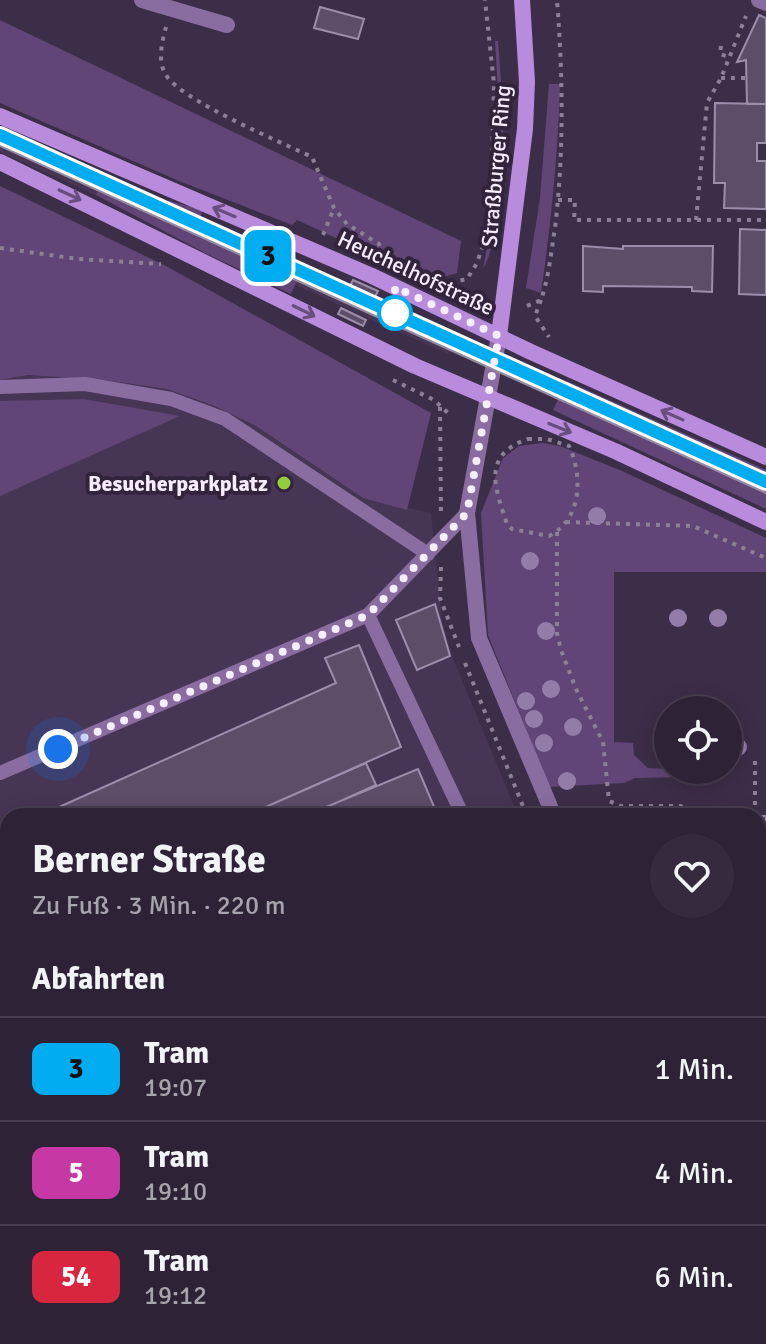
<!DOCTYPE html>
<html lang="de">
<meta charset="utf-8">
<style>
:root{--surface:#2d2236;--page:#352a3e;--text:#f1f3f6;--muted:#a7a4ad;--line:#483f51}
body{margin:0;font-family:Signika,sans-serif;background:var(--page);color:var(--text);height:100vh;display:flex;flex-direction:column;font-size:30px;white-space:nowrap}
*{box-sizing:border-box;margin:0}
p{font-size:26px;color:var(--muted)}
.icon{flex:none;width:44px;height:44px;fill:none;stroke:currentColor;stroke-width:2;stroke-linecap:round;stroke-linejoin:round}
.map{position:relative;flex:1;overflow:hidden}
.details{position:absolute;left:0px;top:808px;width:766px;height:536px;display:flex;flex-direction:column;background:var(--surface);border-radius:24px 24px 0 0;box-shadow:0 4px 20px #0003,0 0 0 2px var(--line)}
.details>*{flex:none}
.badge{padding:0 16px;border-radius:12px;font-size:28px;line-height:52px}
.fabs{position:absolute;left:654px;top:696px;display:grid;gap:16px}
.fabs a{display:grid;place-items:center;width:88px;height:88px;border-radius:50%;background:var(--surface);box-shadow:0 4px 20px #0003,0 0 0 2px var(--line);font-size:40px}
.you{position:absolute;width:40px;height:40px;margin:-20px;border:6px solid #fff;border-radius:50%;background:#1a73e8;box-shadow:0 0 0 12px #1a73e833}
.map>.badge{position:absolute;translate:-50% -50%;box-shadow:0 0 0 4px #fff}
h2{padding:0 32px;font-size:30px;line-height:72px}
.round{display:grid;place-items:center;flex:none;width:84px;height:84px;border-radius:42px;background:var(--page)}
.overview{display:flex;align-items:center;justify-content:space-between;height:136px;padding:0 32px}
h1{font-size:38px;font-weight:700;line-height:60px}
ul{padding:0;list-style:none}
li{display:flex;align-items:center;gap:24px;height:104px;padding:0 32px;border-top:2px solid var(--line)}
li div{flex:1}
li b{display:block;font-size:30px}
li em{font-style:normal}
li .badge{min-width:88px;font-weight:700;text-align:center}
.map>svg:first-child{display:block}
.built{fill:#473555}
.green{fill:#604576}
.building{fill:#5c4d69;stroke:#9d8dac;stroke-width:2}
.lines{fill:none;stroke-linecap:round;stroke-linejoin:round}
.path{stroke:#8c8096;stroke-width:4;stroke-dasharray:4 6;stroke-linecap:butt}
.lane{stroke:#896da0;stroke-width:14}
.street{stroke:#896da0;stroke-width:16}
.secondary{stroke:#b88bdc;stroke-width:16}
.tram{stroke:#968aa0;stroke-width:2}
.tree{fill:#947ca9}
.oneway{stroke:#684d7d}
.line-casing{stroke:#fff;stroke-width:18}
.line{stroke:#01adf0;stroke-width:12}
.walk{stroke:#f6edfe;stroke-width:8;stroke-dasharray:0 14.4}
.stop-dot{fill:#fff;stroke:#01adf0;stroke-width:4}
.poi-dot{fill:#93cc3d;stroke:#32243d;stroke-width:3}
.labels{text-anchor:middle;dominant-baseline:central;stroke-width:8;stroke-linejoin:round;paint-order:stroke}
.street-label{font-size:22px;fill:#f6edfe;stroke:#32243d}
.poi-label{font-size:22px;font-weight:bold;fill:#f6edfe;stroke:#32243d;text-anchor:end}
</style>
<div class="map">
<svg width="766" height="1344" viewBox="0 0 766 1344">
<rect width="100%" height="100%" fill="#3c2e48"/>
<!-- built -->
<path class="built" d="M0,128l457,208 -3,11 -6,7 -448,-202z
M28,375l76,5 63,9 45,16 44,21 107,72 68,15 11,107 11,38 65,158h-510v445l-8,-18v-863z"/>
<!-- green -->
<path class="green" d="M0,20l461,221 -4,32 -18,5 -15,1 -127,-59 -5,5 -113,-44 -179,-78z
M495,41h3c5,63 14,173 -15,228l11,-60 5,-100z
M549,84h11c-2,71 -9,139 -19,209l-15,-5 14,-90z
M105,176l61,24 37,10 -4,10 105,47 -13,27 -82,-39 -113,-60z
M0,186l166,80 265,147 -24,97 -44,-12 -107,-72 -44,-21 -45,-16 -63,-9 -76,-5 -28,5z
M567,381l199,89v39l-213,-99z
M84,399l96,17 -180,80v-95z
M542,443l18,3 62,25 144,67v34h-152v170l19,1 1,12 14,13 41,2v7l-54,1 -11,5 -75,4 -61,-152 -7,-122 22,-55 16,-12z
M758,1176h8v138l-8,-23z
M0,1243l8,18v75h33l4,8h-45z"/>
<!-- building -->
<path class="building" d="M320,7l44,12 -6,20 -44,-11z
M759,15l7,3v86h-19l-1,-44 -9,2z
M715,103l51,1v39h-9v18h9v48l-42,-1 1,-25h-11z
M740,229l26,1v65l-27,-1z
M583,246l40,3v-3h90l-1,46 -20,-1v-4l-89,-1v6l-20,-1z
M353,280l25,11 -3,6 -25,-11z
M341,308l25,12 -3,6 -25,-12z
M435,604l15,52 -33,14 -21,-50z
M359,645l42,102 -156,69h-206l297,-133 -11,-25z
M366,763l10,22 -69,31h-62z
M418,769l20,47h-114l-3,-7z
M762,816h4v180h-4z
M8,830v73l-8,-22v-47z
M113,1336h549l4,8h-573z"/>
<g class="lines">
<!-- path -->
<path class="path" d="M166,27c-4,15 -9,34 0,48 16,26 115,67 146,82l22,51 13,16 32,20 7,18
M721,46l-1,8 9,3
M721,78h26
M558,200h17l-1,20h192
M696,220l11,-117 14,-25 25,-62
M323,235l11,-27
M0,248l78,11 83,5
M441,285l26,-6 10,-16 9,-27 5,-43 3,-109 -9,-84
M541,300l-6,16 14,21
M527,306l14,-6c8,-23 10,-48 14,-72 9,-76 8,-152 2,-228
M393,380l41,20 14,13
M440,407l1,107
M528,439h19l22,7c14,30 13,73 -20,90l-37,-7 -5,-5c-12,-36 -26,-69 21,-85z
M566,522l127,4 73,32
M557,532v101l4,17 15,39 27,53 6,59 12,5h60l4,10
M441,567l-1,31 19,49
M465,663l62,153
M755,805v-50
M649,816l6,-2v-7
M758,839h4
M736,1336l2,8"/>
<!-- lane -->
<path class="lane" d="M0,387l85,-3 86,15 54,20 203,135
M368,615l95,201
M0,773l368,-158 99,-102
M0,1194l8,19
M61,1336l3,8
M697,1336l4,8"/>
<!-- street -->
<path class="street" d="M142,0l85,25
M759,0l7,3
M499,336l-32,177 12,125 75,178
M758,1325l6,19"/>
<!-- secondary -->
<path class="secondary" d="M0,116l372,160 159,76 235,105
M0,162l415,204 200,85 151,71
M499,336l26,-207 2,-47 -5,-82"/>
<!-- tram -->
<path class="tram" d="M0,146l766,347"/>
</g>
<!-- trees -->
<g class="tree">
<circle cx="597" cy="516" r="9"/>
<circle cx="530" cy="561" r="9"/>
<circle cx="678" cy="618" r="9"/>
<circle cx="718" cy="618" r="9"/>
<circle cx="546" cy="631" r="9"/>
<circle cx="551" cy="689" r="9"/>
<circle cx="526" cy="701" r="9"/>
<circle cx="534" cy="719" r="9"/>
<circle cx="573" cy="727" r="9"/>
<circle cx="544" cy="743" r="9"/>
<circle cx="738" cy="747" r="9"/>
<circle cx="567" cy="781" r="9"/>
</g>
<!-- one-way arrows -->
<defs><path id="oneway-shaft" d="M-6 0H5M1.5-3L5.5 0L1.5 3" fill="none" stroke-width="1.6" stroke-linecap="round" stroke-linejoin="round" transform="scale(2)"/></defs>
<g class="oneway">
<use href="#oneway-shaft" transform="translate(70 195) rotate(25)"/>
<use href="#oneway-shaft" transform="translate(224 212) rotate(-157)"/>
<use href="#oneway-shaft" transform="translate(304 311) rotate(26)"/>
<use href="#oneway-shaft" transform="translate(672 415) rotate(-156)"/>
<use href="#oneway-shaft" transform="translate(560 428) rotate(22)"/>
</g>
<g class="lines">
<defs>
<path id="line" d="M0,135l766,347"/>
</defs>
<!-- line casing -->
<use href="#line" class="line-casing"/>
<!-- line -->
<use href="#line" class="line"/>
<!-- walk -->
<path class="walk" d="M58,749l310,-134 99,-102 32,-177 -104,-49v26"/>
</g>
<!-- markers -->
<circle class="stop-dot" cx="395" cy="313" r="16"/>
<circle class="poi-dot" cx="284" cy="483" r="8"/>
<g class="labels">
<!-- street labels -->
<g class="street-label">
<text transform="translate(496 166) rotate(-85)">Straßburger Ring</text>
<text transform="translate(416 273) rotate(25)">Heuchelhofstraße</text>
</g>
<!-- poi labels -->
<g class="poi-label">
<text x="268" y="483">Besucherparkplatz</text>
</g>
</g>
</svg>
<div class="fabs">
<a><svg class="icon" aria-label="locate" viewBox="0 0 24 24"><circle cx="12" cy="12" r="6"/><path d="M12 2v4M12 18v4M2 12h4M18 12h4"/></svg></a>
</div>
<div class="you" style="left:58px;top:749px"></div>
<b class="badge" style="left:268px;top:256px;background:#01adf0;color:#111">3</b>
<section class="details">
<div class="overview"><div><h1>Berner Straße</h1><p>Zu Fuß · 3 Min. · 220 m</p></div><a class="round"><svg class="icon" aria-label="heart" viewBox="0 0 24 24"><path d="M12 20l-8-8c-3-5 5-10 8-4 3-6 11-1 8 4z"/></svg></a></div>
<h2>Abfahrten</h2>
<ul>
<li><span class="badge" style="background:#01adf0;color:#111">3</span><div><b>Tram</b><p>19:07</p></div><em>1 Min.</em></li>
<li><span class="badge" style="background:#c638a3;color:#fff">5</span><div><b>Tram</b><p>19:10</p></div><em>4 Min.</em></li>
<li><span class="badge" style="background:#d7263d;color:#fff">54</span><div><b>Tram</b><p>19:12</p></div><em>6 Min.</em></li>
</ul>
</section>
</div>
